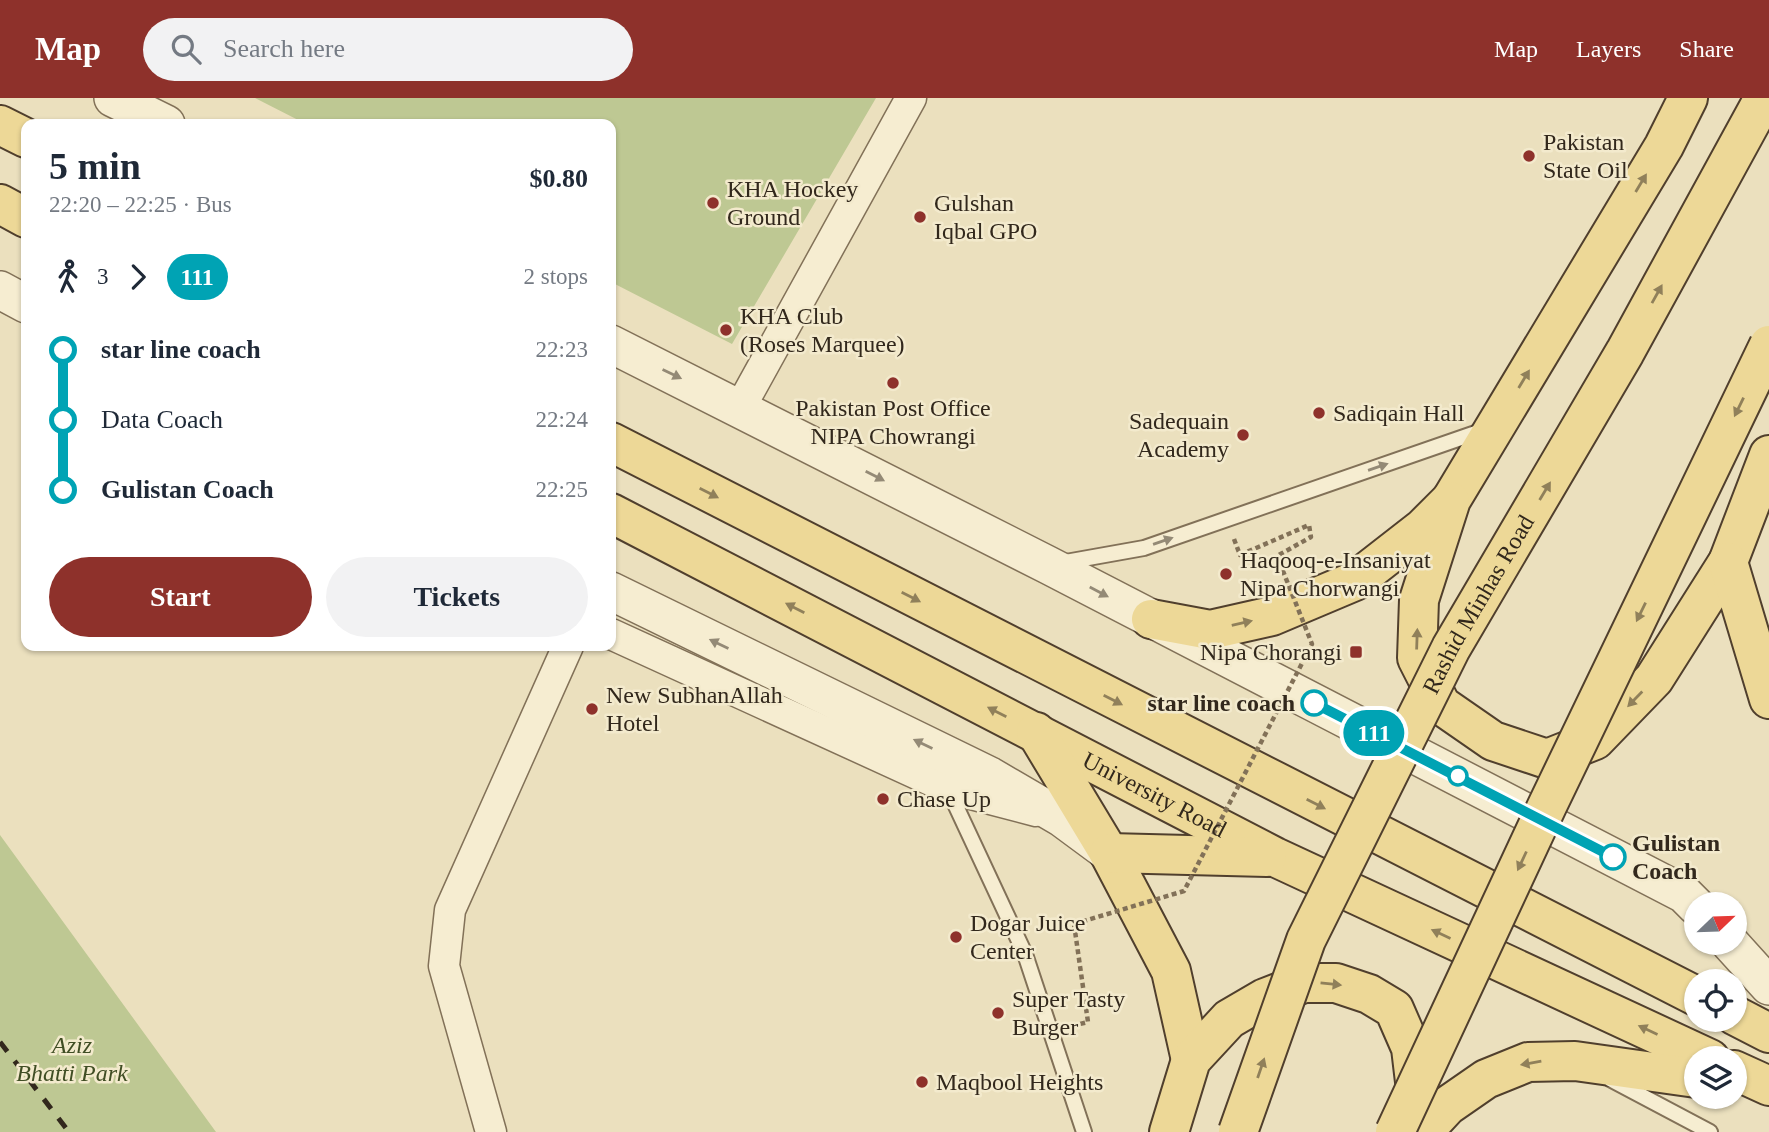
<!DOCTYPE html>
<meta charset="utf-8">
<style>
:root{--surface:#fff;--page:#f2f2f3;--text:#1f2937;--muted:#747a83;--accent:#8e312b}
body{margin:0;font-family:"Times New Roman",serif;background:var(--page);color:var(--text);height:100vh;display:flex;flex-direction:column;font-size:26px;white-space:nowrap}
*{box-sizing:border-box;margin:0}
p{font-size:23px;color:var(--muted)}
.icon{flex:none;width:38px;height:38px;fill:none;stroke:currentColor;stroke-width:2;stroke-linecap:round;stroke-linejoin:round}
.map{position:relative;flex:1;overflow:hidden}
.side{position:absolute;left:21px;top:21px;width:595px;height:532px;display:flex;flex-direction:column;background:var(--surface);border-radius:14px;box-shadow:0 2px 5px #0004}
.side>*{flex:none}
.badge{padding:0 14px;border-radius:23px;font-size:24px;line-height:46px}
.needle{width:46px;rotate:67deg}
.buttons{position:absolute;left:1684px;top:794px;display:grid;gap:14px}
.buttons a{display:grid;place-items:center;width:63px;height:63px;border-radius:50%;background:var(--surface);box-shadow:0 2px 5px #0004;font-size:35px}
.map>.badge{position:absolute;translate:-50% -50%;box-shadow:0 0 0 4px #fff}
.legs{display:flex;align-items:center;gap:10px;height:77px;padding:0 28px;font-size:23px}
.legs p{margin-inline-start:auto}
.headline{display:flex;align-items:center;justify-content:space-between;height:119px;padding:0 28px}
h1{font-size:38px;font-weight:700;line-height:52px}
.primary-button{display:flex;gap:14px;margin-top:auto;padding:14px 28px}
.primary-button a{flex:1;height:80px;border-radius:42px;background:var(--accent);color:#fff;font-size:28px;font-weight:700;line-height:80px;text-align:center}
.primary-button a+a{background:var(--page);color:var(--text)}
ul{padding:0 28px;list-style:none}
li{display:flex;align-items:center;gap:24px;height:70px;font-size:26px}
li i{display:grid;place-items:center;width:10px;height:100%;margin:0 9px;background:currentColor}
li i::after{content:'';width:18px;height:18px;margin:-9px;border:5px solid;border-radius:50%;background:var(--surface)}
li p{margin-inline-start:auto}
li:first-child i{background:linear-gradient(#0000 50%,currentColor 0)}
li:last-child i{background:linear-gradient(currentColor 50%,#0000 0)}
header{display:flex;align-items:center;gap:42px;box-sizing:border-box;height:98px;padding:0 35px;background:var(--accent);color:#fff}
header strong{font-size:33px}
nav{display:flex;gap:38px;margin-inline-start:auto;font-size:24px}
.search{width:490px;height:63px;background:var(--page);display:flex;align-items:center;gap:18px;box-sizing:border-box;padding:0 24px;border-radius:38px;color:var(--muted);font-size:26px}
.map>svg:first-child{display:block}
.green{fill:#bec893}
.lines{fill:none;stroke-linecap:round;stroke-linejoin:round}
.service-casing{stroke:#827158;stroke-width:18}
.minor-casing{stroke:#827158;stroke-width:33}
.tertiary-casing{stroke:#827158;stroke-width:40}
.primary-casing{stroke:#503f2d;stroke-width:42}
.path{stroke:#827158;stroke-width:4.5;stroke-dasharray:5 3.5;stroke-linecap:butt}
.service{stroke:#f6edd1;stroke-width:14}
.minor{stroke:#f6edd1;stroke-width:30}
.tertiary{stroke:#f6edd1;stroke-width:37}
.primary{stroke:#edd897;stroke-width:38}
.rail{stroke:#32281c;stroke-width:5;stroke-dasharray:12 12;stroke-linecap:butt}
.primary-bridge-casing{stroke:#503f2d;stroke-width:42;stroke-linecap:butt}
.path-bridge{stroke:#827158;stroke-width:4.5;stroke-dasharray:5 3.5;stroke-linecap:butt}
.primary-bridge{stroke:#edd897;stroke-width:38}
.oneway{fill:#90805a}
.oneway2{fill:#948a76}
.line-1-casing{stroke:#fff;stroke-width:16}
.line-1{stroke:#00a3b4;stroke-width:10}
.poi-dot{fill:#8e312b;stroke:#f3eacd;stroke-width:2.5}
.stop-1-dot{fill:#fff;stroke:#00a3b4;stroke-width:3.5}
.labels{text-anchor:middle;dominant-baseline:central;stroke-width:5;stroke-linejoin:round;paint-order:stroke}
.poi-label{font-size:24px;fill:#32281c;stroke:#f3eacd;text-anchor:start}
.street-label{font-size:24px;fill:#32281c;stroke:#f3eacd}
.stop-label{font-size:24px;font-weight:bold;fill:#32281c;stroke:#f3eacd;text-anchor:end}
.park-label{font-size:24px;font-style:italic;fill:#404e24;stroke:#f3eacd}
</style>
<header>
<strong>Map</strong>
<div class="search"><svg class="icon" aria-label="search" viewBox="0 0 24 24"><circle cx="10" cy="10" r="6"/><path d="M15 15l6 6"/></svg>Search here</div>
<nav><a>Map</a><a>Layers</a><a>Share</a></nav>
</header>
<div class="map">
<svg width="1769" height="1034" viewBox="0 0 1769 1034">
<rect width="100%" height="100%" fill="#ebe0be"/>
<!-- green -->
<path class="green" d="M255,0h621l-144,246 -121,-62v-158h-305z
M0,737l216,297h-216z"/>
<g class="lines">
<defs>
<path id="service" d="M1060,465l84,-15 340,-118
M948,691l77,165 59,178
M1610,981l100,53"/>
<path id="minor" d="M740,310l171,-310
M611,536l337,154 88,23
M491,1034l-47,-166 6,-56 118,-264"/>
<path id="tertiary" d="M113,0l53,26
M0,192l26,14
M611,246l437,221 636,329 12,12
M611,493l379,185 72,42 46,34
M1730,845l39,43"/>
<g id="primary">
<path d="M1688,0l-24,48 -213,354 -32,100 -2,58 24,47 52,36 54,18 48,-19 59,-61 74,-117 41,-107"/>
<path d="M0,27l26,13"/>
<path d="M0,106l26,14"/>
<path d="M611,344l1085,554"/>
<path id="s1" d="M611,415l664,344 435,202"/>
<path d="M1728,464l41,137"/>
<path d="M1151,521l59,11 62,-14 83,-35 68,-53 27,-27"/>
<path d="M1036,634l73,121 62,118 20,89"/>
<path d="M1109,755l158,4"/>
<path d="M1734,917l35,18"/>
<path d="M1734,972l35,16"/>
<path d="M1169,1034l22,-72 38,-41 36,-21 39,-15h32l33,11 25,15 17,39 10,84"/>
<path d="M1423,1034l24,-26 39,-27 42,-17 47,-1 121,17"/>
</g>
</defs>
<!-- service casing -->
<use href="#service" class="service-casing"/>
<!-- minor casing -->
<use href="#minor" class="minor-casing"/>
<!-- tertiary casing -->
<use href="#tertiary" class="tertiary-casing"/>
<!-- primary casing -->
<use href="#primary" class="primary-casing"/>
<!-- path -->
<path class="path" d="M1234,441l6,16 69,-30 2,12 -34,19
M1072,928l16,-4 -14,-98"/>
<!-- service -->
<use href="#service" class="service"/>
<!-- minor -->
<use href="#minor" class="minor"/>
<!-- tertiary -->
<use href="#tertiary" class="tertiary"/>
<!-- primary -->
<use href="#primary" class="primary"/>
<!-- rail -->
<path class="rail" d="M0,944l69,90"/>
<defs>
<g id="primary-bridge">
<path id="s2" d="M1238,1034l68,-192 145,-292 174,-296 139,-254"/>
<path d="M1395,1034l152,-326 222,-461"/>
</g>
</defs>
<!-- primary-bridge casing -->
<use href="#primary-bridge" class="primary-bridge-casing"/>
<!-- path-bridge -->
<path class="path-bridge" d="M1074,826l110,-33 128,-247 -35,-88"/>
<!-- primary-bridge -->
<use href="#primary-bridge" class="primary-bridge"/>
</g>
<!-- one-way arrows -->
<defs><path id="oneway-solid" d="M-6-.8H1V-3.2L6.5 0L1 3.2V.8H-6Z" transform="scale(1.75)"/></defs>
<g class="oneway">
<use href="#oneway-solid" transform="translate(1641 85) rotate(-59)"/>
<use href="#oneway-solid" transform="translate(1657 196) rotate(-61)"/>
<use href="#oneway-solid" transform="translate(1524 281) rotate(-59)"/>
<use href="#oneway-solid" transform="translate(1739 309) rotate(116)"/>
<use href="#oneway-solid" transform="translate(1545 393) rotate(-59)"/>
<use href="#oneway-solid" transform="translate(709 395) rotate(27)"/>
<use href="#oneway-solid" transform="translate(911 499) rotate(27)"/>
<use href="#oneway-solid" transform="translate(795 510) rotate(-153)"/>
<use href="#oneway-solid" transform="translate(1641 514) rotate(116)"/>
<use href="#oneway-solid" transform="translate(1242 525) rotate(-13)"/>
<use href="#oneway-solid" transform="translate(1417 541) rotate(-88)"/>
<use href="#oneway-solid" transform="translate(1635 601) rotate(134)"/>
<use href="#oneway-solid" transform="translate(1113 602) rotate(27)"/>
<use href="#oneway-solid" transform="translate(997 614) rotate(-153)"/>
<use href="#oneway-solid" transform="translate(1316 706) rotate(27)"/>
<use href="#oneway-solid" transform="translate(1522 763) rotate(115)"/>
<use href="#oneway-solid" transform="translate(1441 836) rotate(-155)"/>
<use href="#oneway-solid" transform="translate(1331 886) rotate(6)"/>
<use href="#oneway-solid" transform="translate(1648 932) rotate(-155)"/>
<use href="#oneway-solid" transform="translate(1531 965) rotate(170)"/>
<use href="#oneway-solid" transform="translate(1261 970) rotate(-71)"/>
</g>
<g class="oneway2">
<use href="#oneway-solid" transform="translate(672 276) rotate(26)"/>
<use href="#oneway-solid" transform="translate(1378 369) rotate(-19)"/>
<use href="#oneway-solid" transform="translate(875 378) rotate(27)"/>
<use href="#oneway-solid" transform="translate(1163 443) rotate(-19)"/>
<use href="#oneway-solid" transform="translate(1099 494) rotate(28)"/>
<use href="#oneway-solid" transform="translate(719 546) rotate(-154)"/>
<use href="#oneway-solid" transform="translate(923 646) rotate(-154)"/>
</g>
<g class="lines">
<defs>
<path id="line-1" d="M1314,605l299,154"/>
</defs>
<!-- line-1 casing -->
<use href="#line-1" class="line-1-casing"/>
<!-- line-1 -->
<use href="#line-1" class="line-1"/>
</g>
<!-- markers -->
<g class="poi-dot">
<circle cx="1529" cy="58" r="7"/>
<circle cx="713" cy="105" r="7"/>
<circle cx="920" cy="119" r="7"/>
<circle cx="726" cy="232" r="7"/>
<circle cx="893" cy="285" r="7"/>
<circle cx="1319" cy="315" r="7"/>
<circle cx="1243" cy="337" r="7"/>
<circle cx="1226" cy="476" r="7"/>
<rect x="1349" y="547" width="14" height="14" rx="3.5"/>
<circle cx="592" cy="611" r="7"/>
<circle cx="883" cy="701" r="7"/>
<circle cx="956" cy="839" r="7"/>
<circle cx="998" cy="915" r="7"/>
<circle cx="922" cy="984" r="7"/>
</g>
<g class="stop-1-dot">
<circle cx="1314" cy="605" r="12"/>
<circle cx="1458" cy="678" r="9"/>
<circle cx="1613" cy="759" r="12"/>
</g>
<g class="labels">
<!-- poi labels -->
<g class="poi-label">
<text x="1543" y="44">Pakistan<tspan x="1543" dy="28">State Oil</tspan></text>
<text x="727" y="91">KHA Hockey<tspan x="727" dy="28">Ground</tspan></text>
<text x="934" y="105">Gulshan<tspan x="934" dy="28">Iqbal GPO</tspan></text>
<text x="740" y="218">KHA Club<tspan x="740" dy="28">(Roses Marquee)</tspan></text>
<text x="893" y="310" text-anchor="middle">Pakistan Post Office<tspan x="893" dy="28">NIPA Chowrangi</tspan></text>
<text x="1333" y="315">Sadiqain Hall</text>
<text x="1229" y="323" text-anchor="end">Sadequain<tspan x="1229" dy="28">Academy</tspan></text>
<text x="1240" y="462">Haqooq-e-Insaniyat<tspan x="1240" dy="28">Nipa Chorwangi</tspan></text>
<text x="1342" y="554" text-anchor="end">Nipa Chorangi</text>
<text x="606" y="597">New SubhanAllah<tspan x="606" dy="28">Hotel</tspan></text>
<text x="897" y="701">Chase Up</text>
<text x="970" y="825">Dogar Juice<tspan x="970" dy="28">Center</tspan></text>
<text x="1012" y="901">Super Tasty<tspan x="1012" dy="28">Burger</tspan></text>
<text x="936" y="984">Maqbool Heights</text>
</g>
<!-- street labels -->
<g class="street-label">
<text stroke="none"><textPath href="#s2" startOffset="581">Rashid Minhas Road</textPath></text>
<text stroke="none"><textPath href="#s1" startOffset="612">University Road</textPath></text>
</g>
<!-- stop labels -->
<g class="stop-label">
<text x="1295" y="605">star line coach</text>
<text x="1632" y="745" text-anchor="start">Gulistan<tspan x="1632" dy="28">Coach</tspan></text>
</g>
<!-- park labels -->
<g class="park-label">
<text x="72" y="947">Aziz<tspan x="72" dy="28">Bhatti Park</tspan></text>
</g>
</g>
</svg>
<div class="buttons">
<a><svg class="needle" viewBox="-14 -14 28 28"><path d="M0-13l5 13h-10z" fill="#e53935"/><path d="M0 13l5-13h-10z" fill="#747a83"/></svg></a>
<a><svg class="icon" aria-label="locate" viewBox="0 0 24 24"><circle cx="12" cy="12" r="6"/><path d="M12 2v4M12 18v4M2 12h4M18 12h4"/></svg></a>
<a><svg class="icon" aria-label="layers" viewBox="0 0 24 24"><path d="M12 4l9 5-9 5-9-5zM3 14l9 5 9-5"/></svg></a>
</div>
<b class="badge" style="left:1374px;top:635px;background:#00a3b4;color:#fff">111</b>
<section class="side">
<div class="headline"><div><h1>5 min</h1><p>22:20 – 22:25 · Bus</p></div><b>$0.80</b></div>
<div class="legs"><svg class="icon" aria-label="walk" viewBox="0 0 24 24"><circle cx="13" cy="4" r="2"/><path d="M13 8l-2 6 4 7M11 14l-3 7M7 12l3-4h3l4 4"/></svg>3<svg class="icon" aria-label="forward" viewBox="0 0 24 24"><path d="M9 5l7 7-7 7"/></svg><b class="badge" style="background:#00a3b4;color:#fff">111</b><p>2 stops</p></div>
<ul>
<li><i style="color:#00a3b4"></i><b>star line coach</b><p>22:23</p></li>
<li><i style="color:#00a3b4"></i><span>Data Coach</span><p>22:24</p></li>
<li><i style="color:#00a3b4"></i><b>Gulistan Coach</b><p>22:25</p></li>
</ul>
<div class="primary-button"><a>Start</a><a>Tickets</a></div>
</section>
</div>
